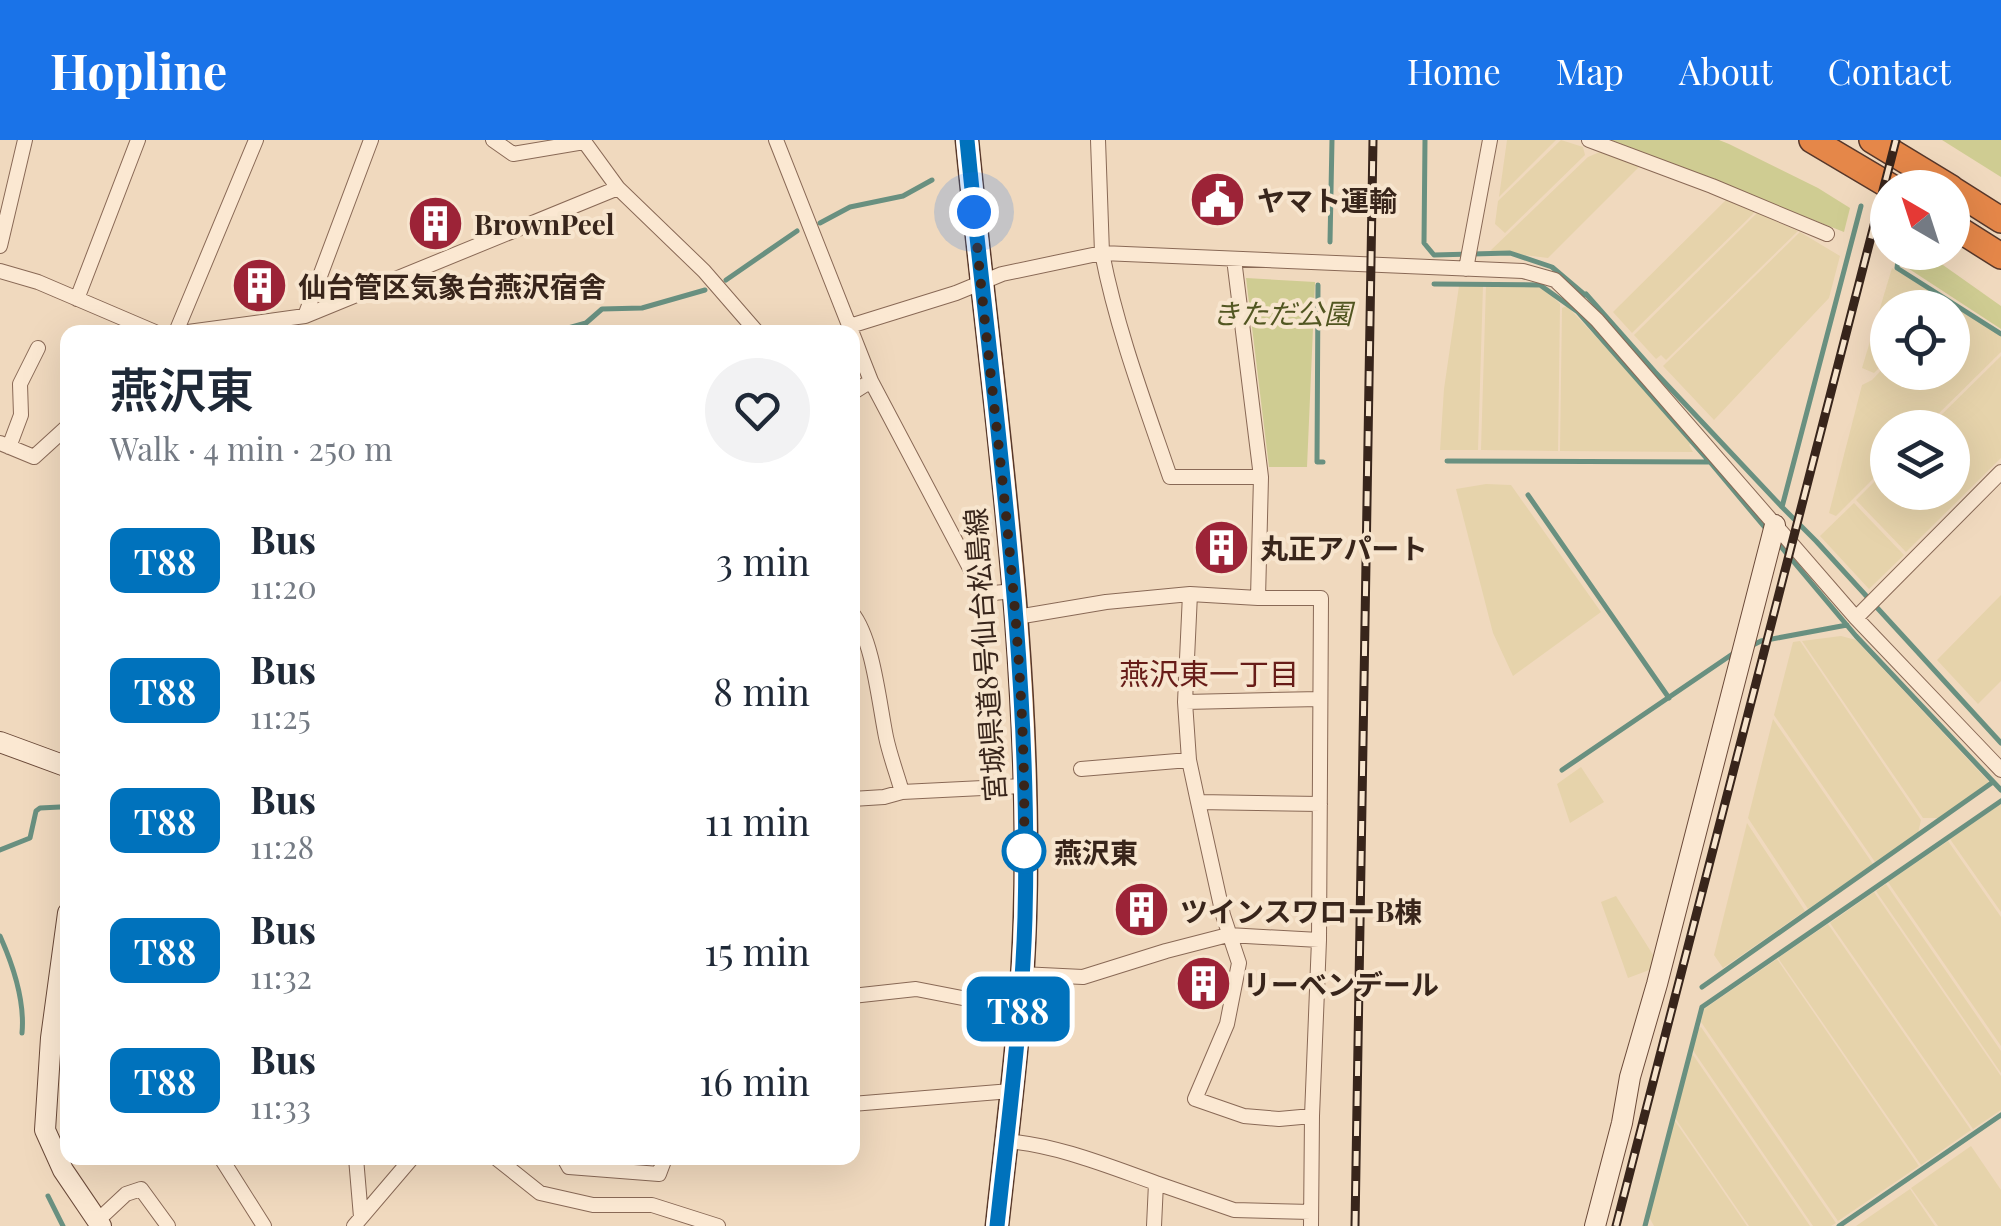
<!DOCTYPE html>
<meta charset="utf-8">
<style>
:root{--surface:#fff;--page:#f2f2f3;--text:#1f2937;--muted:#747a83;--accent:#1a73e8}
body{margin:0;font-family:"Playfair Display","Noto Sans JP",serif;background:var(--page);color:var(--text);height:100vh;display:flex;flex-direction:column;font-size:38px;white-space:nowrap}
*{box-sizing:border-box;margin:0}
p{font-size:32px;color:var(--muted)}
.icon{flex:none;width:55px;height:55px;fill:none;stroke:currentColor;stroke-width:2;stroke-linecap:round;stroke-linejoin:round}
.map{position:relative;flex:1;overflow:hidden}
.sheet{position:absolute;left:60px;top:185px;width:800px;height:840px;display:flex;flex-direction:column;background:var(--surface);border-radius:20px;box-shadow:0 10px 40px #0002}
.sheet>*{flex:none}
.badge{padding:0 20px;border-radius:15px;font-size:35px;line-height:65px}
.needle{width:65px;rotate:321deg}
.controls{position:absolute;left:1870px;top:30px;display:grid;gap:20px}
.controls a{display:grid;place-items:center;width:100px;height:100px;border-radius:50%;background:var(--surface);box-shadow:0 10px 40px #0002;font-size:50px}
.you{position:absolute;width:50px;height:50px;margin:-25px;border:8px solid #fff;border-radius:50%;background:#1a73e8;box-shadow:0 0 0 15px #1a73e833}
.map>.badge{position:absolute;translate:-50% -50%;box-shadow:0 0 0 5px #fff}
.round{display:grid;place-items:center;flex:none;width:105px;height:105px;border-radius:52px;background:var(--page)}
.headline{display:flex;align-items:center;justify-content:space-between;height:170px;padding:0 50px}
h1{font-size:48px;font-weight:600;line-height:75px}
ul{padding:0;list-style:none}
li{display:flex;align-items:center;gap:30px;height:130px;padding:0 50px}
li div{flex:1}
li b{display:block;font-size:38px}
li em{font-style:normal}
li .badge{min-width:110px;font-weight:700;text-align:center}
header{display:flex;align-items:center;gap:60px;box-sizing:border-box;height:140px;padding:0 50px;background:var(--accent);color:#fff}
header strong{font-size:48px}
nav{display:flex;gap:55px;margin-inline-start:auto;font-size:35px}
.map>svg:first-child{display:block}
.farmland{fill:#e6d3ab}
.green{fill:#cfcc92}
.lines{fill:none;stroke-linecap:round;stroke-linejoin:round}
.stream{stroke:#699080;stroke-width:5}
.street-casing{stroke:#896956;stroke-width:16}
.secondary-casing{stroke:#6b4a39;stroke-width:22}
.primary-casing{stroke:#57382b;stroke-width:25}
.highway-casing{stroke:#57382b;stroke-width:28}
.street{stroke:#fbe8d2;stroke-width:14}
.secondary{stroke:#fbe8d2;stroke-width:20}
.primary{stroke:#f6c793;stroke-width:22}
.highway{stroke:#e58749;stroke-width:25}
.rail-casing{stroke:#38251b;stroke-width:9}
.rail{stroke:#f7e5ce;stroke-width:5;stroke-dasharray:15;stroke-linecap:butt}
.line-casing{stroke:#fff;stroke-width:22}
.line{stroke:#0072bc;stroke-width:15}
.walk{stroke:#38251b;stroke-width:10;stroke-dasharray:0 18}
.stop-dot{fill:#fff;stroke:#0072bc;stroke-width:5}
.labels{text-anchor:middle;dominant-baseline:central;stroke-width:8;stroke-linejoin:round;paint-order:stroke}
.poi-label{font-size:28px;font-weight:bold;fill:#38251b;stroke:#f7e5ce;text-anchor:start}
.park-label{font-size:28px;font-style:italic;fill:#515621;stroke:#f7e5ce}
.street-label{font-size:28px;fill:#38251b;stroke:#f7e5ce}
.stop-label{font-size:28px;font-weight:bold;fill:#38251b;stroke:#f7e5ce;text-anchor:start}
.neighbourhood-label{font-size:30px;fill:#671c18;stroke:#f7e5ce}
</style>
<header>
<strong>Hopline</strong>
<nav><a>Home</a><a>Map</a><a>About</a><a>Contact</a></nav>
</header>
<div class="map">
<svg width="2001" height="1086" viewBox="0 0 2001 1086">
<rect width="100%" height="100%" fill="#f0d9be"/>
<!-- farmland -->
<path class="farmland" d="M1507,0h49l-57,57z
M1561,0l22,7 2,8 -80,78 -10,-9 3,-23z
M1602,11l39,14 -93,93 -58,-7 98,-94z
M1727,59l28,13 -123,121 -19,-21z
M1757,73l41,18 -132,129 -5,-5 -5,4 -22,-24z
M1800,92l40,24 -11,42 -115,122 -51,-54z
M1892,128l54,33 -6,6 -52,1 -1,52 -13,13 -12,-5z
M1483,145l-5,165h-38l4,-61 15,-103z
M1486,145l49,1 21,9 -1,4 5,5 -2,147 -77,-1z
M1949,163l52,33v16l-76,75 -37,1 -1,37 -51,51 -7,-3 33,-128 10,-5 15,-16 1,8h64v-64l-8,-1z
M1567,166l127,135 -5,4 4,7 -133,-1 2,-143z
M2001,216v102l-95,94 -50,-52 31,-31 1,23h64v-64l-23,-1z
M1486,344l25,1 90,127 -88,64 -20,-43 -37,-144z
M1854,363l50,52 -35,34 -49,-53z
M2001,455v86l-23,23 -41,-44z
M1841,496l15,4 134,143 -51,35h-16l-121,-177z
M1800,501l121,179 -3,13 -43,29 -101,-147 19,-73z
M1773,579l100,145 -65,45 -60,-91z
M1581,627l23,35 -34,21 -13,-39z
M2001,664v108l-51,-73z
M1747,683l58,88 -82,57 -9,-13z
M1948,701l53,76v129l-113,-164z
M1886,744l115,167v22l-125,-182z
M1874,752l127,184v34l-28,19 -143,-206z
M1616,756l44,70 -32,12 -27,-76z
M1828,784l143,206 -50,35 -143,-207z
M1777,819l142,207 -81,55 -137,-199 3,-13z
M1701,887l135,196 -5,3h-18l-123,-180 3,-13z
M1689,909l121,177h-61l-76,-111z
M1675,981l72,105h-93l-5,-9 22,-93z
M1971,1006l30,44v36h-63l-27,-38z
M1910,1049l25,37h-79z"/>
<!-- green -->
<path class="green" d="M1611,0h108l10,4 89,44 32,20 -6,24z
M1942,0h59v37z
M1904,113h22l75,53v23l-101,-66z
M1246,138l69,4 -8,185h-38z"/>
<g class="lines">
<!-- stream -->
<path class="stream" d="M1425,0l-1,103 10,12 76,-2 42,14 33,28
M820,83l30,-16 53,-11 29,-16
M1330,102l2,-102
M1899,112l-2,16 104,66
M726,140l71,-49
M1434,144l106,1 38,27 131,149
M1318,145l-1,177h6
M1586,154l69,78 127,135 79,-301
M554,192l32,-9 16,-14 40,-1 63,-18
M1447,321l263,1 57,68
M1528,355l141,203
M1782,367l34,34 185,202
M1777,402l79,94 145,154
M1753,505l8,-4 86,-16
M1562,630l172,-117
M0,710l30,-12 6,-27 4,-3 20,-1
M0,796c13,29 25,65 22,97
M1702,847l291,-205
M48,1056l15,30
M1645,1086l57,-219 299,-206
M1839,1086l162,-111"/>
<defs>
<path id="street" d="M493,0l20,14 71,-12
M583,0l35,48 86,83 53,61
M776,0l95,241 103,195 19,17 22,-2
M1098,0l4,113c15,77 43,151 68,224h91
M1589,0l123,46 115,48
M0,106l25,-106
M1234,119l27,218 -3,121
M1466,129l24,-129
M0,131l38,11 117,50
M77,159l61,-159
M305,176l66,-176
M850,186l106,-33 46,-19 100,-21 421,18 32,9 42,40 259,298 145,152
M176,192l80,-192
M188,192l117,-16 313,-128
M852,253l19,-12
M0,303l34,14 34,-31
M9,307l12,-32 -1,-31 18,-36
M852,473c21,26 27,90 34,124 4,19 11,37 16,55
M1017,477l89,-15 84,-8
M1856,478l145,-146
M1185,562l4,58 9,42 122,2
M1081,629l108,-9
M852,659l32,-2 18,-5 122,-6
M1198,662l25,113 16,48 -12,61 -32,75 49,17 35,3 33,-3
M1021,834l62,3 83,-26 62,-16 91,5
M852,856l64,-7 77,15 25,3
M852,964l159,-13
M1006,1001c51,4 102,25 150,42
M221,1018l43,68
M356,1018l5,59
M496,1018l44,35 53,12h59l66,21
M564,1018l5,9 90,7 6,-16
M97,1081l29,-27 15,-5 27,37
M354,1086l58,-68
M1154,1086l2,-43 78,27 77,2
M1311,1086l1,-110 7,-176 2,-342h-63l-68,-4 -5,108 135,-3"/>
<path id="secondary" d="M0,602l68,25
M68,773l-17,125 -6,92 18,40 38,56
M1595,1086l27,-103 8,-46 27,-93 118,-459"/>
<path id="primary" d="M967,0c25,258 66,517 58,777 -3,103 -17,206 -28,309"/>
<path id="highway" d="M1812,0l81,48
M1872,0l79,48
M1952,49l49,31
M1952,85l49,31"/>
</defs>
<!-- street casing -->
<use href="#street" class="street-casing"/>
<!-- secondary casing -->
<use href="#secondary" class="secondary-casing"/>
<!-- primary casing -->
<use href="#primary" class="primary-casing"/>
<!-- highway casing -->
<use href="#highway" class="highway-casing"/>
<!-- street -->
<use href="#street" class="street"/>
<!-- secondary -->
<use href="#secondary" class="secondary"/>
<!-- primary -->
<use href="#primary" class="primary"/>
<!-- highway -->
<use href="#highway" class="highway"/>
<defs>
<path id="rail" d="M1355,1086l18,-1086
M1616,1086l280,-1086"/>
</defs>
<!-- rail casing -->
<use href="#rail" class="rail-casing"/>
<!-- rail -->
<use href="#rail" class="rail"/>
</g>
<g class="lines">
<defs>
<path id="line" d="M967,0c25,258 65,516 58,777 -3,103 -17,207 -28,309"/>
</defs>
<!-- line casing -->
<use href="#line" class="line-casing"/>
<!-- line -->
<use href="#line" class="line"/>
<!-- walk -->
<path class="walk" d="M974,72c19,213 54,424 50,639"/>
</g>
<!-- icons -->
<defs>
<symbol id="civic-disc" viewBox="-11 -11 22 22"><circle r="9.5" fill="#9c2337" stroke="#f7e5ce"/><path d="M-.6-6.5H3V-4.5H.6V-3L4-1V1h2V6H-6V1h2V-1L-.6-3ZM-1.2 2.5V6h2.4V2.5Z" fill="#fff"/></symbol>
<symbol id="building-disc" viewBox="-11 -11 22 22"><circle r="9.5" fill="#9c2337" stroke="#f7e5ce"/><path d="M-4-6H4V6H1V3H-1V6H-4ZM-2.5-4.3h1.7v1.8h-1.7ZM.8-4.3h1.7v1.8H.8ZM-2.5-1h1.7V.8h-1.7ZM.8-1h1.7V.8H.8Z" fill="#fff"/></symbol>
</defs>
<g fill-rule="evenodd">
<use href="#civic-disc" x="1186" y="28" width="63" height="63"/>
<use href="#building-disc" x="404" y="52" width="63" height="63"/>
<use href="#building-disc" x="228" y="114" width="63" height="63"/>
<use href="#building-disc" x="1190" y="376" width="63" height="63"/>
<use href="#building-disc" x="1110" y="738" width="63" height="63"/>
<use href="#building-disc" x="1172" y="812" width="63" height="63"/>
</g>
<!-- markers -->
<circle class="stop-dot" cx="1024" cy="711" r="20"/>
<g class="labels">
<!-- poi labels -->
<g class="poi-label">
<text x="1257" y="59">ヤマト運輸</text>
<text x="474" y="83">BrownPeel</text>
<text x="298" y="145">仙台管区気象台燕沢宿舎</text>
<text x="1260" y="407">丸正アパート</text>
<text x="1180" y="770">ツインスワローB棟</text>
<text x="1243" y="843">リーベンデール</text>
</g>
<!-- park labels -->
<g class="park-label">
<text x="1282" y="172">きただ公園</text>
</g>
<!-- street labels -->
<g class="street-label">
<text transform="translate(984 515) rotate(-94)">宮城県道8号仙台松島線</text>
</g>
<!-- stop labels -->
<g class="stop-label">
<text x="1054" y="711">燕沢東</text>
</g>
<!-- neighbourhood labels -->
<g class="neighbourhood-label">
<text x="1209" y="533">燕沢東一丁目</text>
</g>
</g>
</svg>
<div class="controls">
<a><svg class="needle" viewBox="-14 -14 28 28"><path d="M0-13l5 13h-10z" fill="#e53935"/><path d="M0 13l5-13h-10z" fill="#747a83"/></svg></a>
<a><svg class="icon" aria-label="locate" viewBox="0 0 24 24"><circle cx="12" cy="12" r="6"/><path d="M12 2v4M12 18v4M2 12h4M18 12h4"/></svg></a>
<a><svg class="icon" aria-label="layers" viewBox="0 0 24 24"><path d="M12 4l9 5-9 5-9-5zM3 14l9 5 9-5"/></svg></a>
</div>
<div class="you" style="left:974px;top:72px"></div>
<b class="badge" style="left:1018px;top:869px;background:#0072bc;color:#fff">T88</b>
<section class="sheet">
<div class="headline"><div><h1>燕沢東</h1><p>Walk · 4 min · 250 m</p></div><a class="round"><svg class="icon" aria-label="heart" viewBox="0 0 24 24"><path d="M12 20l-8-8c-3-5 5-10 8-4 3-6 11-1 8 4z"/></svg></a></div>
<ul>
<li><span class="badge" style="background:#0072bc;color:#fff">T88</span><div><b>Bus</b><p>11:20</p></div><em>3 min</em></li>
<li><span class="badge" style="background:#0072bc;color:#fff">T88</span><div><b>Bus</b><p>11:25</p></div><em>8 min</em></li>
<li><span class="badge" style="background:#0072bc;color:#fff">T88</span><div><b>Bus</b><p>11:28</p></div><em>11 min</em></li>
<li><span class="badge" style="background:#0072bc;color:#fff">T88</span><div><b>Bus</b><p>11:32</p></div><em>15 min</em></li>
<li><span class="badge" style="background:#0072bc;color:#fff">T88</span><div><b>Bus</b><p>11:33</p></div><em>16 min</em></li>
</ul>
</section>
</div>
